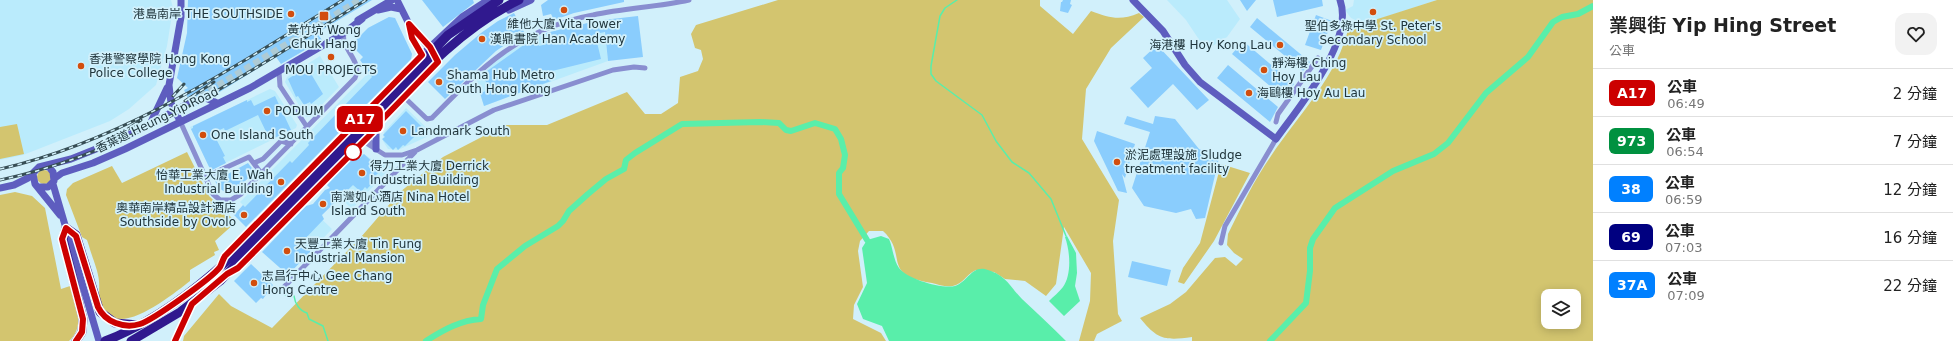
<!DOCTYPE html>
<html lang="zh-TW">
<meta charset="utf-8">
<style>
:root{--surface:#fff;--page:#f2f2f2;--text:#222;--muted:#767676;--line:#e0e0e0}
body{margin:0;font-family:"DejaVu Sans","Noto Sans TC",sans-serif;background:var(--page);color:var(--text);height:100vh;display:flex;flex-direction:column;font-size:15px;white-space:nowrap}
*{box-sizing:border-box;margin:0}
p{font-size:13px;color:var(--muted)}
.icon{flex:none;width:22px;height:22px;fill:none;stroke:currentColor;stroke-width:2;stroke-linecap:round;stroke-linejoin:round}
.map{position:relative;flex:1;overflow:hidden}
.panel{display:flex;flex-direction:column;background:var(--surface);width:360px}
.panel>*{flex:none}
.badge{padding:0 8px;border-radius:6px;font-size:14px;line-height:26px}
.fabs{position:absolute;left:1541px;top:289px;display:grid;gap:8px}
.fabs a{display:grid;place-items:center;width:40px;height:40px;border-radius:8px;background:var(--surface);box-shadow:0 2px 10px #0003;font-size:20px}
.map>.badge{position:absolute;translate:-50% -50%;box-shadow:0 0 0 2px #fff}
.round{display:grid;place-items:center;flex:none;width:42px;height:42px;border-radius:12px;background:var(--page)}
.headline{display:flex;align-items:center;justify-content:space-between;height:68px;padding:0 16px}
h1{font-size:19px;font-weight:600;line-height:30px}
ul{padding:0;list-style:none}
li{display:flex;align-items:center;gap:12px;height:48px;padding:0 16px;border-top:1px solid var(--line)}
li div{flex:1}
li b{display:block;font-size:15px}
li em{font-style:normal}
li .badge{min-width:44px;font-weight:700;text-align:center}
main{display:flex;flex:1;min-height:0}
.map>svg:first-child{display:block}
.built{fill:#baebfc}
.green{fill:#d3c56f;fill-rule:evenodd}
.water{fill:#59eeaa}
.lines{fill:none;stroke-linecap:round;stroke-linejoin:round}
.stream{stroke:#59eeaa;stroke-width:1.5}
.canal{stroke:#59eeaa;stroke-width:6}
.building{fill:#8acdfd}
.secondary-tunnel{stroke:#aecbd5;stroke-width:7;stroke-dasharray:7 3.5;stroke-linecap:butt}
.street{stroke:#898ed0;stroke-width:5}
.secondary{stroke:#5e5dbf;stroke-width:7}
.highway{stroke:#30198e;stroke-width:9}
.rail-casing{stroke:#374e55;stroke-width:3}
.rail{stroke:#d1f0fb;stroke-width:1.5;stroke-dasharray:4.5;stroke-linecap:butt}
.highway-bridge{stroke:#30198e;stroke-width:9}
.line-casing{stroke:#fff;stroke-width:9}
.line{stroke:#c00;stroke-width:6}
.poi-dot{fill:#d24d0d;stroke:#d1f0fb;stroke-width:1.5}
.stop-dot{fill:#fff;stroke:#c00;stroke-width:2}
.labels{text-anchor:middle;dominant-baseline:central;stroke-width:3.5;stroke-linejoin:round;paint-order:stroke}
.poi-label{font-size:12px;fill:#20353c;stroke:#d1f0fb;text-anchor:start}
.street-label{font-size:12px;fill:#20353c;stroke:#d1f0fb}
</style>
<main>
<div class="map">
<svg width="1593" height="341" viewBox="0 0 1593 341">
<rect width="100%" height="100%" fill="#d1f0fb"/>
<!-- built -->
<path class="built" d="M0,0h171l2,8 -6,38 -11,39 -27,24 -19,12 -87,34 -23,5z
M1167,0h60l13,19 -13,18 -21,13 -20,-30z
M1354,0h83l-73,24 -13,-6 -6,-8 8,-4z
M389,17l6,1 17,36 -1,6 -154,159 -17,-17 128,-129 -6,-11 19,-20 -13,-14z
M603,20l5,41 -124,45 -8,-24 14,-16 17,-13 19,-11 20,-9 23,-6z
M320,56l19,31 -29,30h-4l-21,-35 2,-5z
M270,89l5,2 22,34 -1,3 -85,42 -21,-43z
M406,108l27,26 -35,16 -10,-1 -5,-8 1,-9z
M364,154l13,9 15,3 -40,43 -25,-24 26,-28z
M307,205l25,24 -21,22 -25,-24z"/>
<!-- green -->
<path class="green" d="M778,0h262v6l33,28 18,-23c19,7 29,10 48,2l5,4 -33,31 -25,41 -4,50 37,61 -6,41 5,73 4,7 -25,13 -3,7h-15l11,-40 1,-28 -27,-46 -8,57 -10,12 -21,-15 -20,-2 -11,-7 -18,-2c-8,3 -12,12 -20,15 -7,3 -17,0 -24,-2 -52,-8 -23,-28 -49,-52h-14l-9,10 -2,10 5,36 -9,18 -1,14 28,14 5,8h-703l1,-5 35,-42 12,12 41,22 89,-91 39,-45 43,-35 62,-32h42l80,-33 18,22h16l17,-11 2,-26 18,-6 5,-12 -2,-9 -6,-2 -4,-14 5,-9z
M1437,0h156v341h-401v-4c-28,4 -35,2 -52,-19l30,-14 16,-12 29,-34 10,-1 11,9 7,-7 -9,-6 -7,-8 1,-11c13,-26 26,-54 43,-78 27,-41 68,-81 78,-131l9,-3 7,1zM1548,296h26v26h-26z
M17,124l7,30 -24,5v-32z
M187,152l22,44 27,26 -21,19 4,9 -5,2 1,3 -25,15v11c-17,13 -72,59 -87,27 -6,-13 -3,-15 -4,-27 -1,-11 -7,-24 -10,-35l-2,-6 -5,-3 -16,-42 1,-6 6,-6 39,-17 10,17z
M1221,164l29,9 -36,68 -30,43 -6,-2 5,-14 17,-25z
M37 177a7 7 0 1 1 14 0a7 7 0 1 1-14 0Z
M15,192l17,4 13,12 16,81 9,-3c5,19 16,40 -1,55h-69v-146z"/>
<!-- water -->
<path class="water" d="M881,236l8,3c4,9 4,20 10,29 8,11 42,21 56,18 13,-4 17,-22 33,-16 19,6 22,17 34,29 15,14 30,28 44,42h-177l-7,-15 -19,-7 -6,-15 10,-21 -5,-35 5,-8z
M1067,236l9,17 1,20 -2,13 5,15 -16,15 -15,-15c4,-4 10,-9 14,-14 9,-13 7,-36 2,-50z"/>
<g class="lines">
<!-- stream -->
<path class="stream" d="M957,0l-12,8 -5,8 -9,50v8l5,7 46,34 14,26 16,21 17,11 22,26 15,37
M292,297l-7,-2 9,1c1,8 6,15 13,17l2,6 14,7 5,15"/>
<!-- canal -->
<path class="canal" d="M426,341c17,-11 35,-21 55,-22l2,-14 14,-36 28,-23 33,-20 5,-5 6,-10 19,-17 18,-15 18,-10 2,-9 9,-7 47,-29 78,-2 19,1 7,7 5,1 24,-8 20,6 6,10 4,16 -2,13 -4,5v21l28,46
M1270,341l36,-38 4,-32v-23l3,-9 22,-31 58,-37 41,-17 14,-11 38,-50 42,-36 25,-35 9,-5 16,-3 15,-8"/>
</g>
<!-- building -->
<path class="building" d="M188,0h184l-55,33 5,7 -41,24 -5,-7 -63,39 -8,-1 -1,6 -10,6 1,-8 -3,-2 -4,1 -4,-8 4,-2 -11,-10 10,-45z
M422,0h51l1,3 -31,24z
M548,0h76v2l-50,11 -20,7 -3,-6 -8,2 -2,-11z
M1063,0h8l-1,4 2,1 -4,8 -8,-2 1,-9h1z
M1240,0h16l-9,11z
M1273,0h49l1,6 -46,11z
M514,13l10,19 -28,19 -51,48 -17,-17 27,-27 26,-22 17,-12z
M1316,15l16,6 -11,29 -16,-5z
M638,16l5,41 -35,4 -3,-29 -10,2 6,25 -53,13 3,9 -67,25 -4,-13 9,-3 -6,-16 42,-30 11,-6 3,8 8,-2 -2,-7 2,-1 -1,-3 46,-11 1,4 11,-3 -1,-3z
M389,17l6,1 17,36 -1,5 -165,168 -12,-12 9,-10 2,2 45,-46 2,2 17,-18 -1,-2 64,-66 -12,-17 3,-3 -12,-12 17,-17z
M1257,18l53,44 -7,9 -53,-44z
M1243,41l51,43 -10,14 -52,-44z
M1157,45l52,55 -12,10 -24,-26 -25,24 -18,-20 22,-20 -9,-10z
M1228,65l50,42 -8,15 -53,-44z
M307,67l16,27 -12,10 -1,-2 -6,3 -6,-9 -2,1 -8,-18 6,-4 -2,-2z
M275,96l16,34 -21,10 -12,-25 -33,16 -1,-3 -11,5 12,23 -2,1 3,6 -14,7 -2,-1 -19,-40 2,-1v-2l54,-26v2l4,-2 3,6z
M406,111l17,17 -18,18 -2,-1 -5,5 -2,-3 -3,3 -11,-11 3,-2 -2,-2z
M1127,116l26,8 2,-8 20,3 24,30 20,9 -14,60 -9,1 -5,-10 -15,4 -32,-7 -12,-18 18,-56 -26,-8z
M1097,131l38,13 -10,34 -3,-4 5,19 -9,-2 -24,-50z
M364,154l17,16 -5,5 2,2 -11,12 -2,-2 -4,5 -8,-7 -31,30 2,4 -22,23 9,9 -23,24 -26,-23 44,-46 7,-2 12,-14 5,-2 -3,-3 23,-25 4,-3 5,2z
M248,163l7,9 -20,18 -10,2 -6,-4 -4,-7z
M1132,261l39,9 -4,16 -39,-9z
M251,264l22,21 -10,14 -2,-1 -5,5 -22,-22z"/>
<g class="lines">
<!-- secondary-tunnel -->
<path class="secondary-tunnel" d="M191,102l169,-102"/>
<!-- street -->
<path class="street" d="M279,72l1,14 27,41
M404,97l23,22 5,-1c50,-51 87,-89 161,-103 32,-7 65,-8 96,-15
M180,121l33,73 7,6h11l10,-6 114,-116c8,-18 -15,-29 -11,-45
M1276,122l2,-8 40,-56
M367,138l9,10
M363,141l22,14h17l15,-5 77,-40 119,-40 21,-3 11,1
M254,163l9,-4 18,-18 10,3
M205,177l44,-20 12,16
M1221,243l4,-17 51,-87
M284,287l131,-135"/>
<!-- secondary -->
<path class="secondary" d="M397,0l12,24 23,27
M1133,0l30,31 22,34 15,17 76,57c22,-31 79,-98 64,-139
M378,10l13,-3 10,2
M509,10l22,-10
M358,20l34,-20
M409,24l3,14 10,17
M208,99l9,4
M180,121l-9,-18 -2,-18 12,-68v-17
M151,122l16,-34
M376,149v-23
M349,155l32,-33
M33,174l2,10 25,31
M55,178l7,-5 31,-10 32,-14 125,-61 94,-55 18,-14
M53,184l46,157
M39,187h9l6,-6 -1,-9 -4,-5 -5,-1
M0,188l14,-3 14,-7 11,-11 32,-8 50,-20 70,-37
M246,261l43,-44
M221,264l4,-8 205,-209 32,-30 26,-17
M175,341l17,-37"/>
<!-- highway -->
<path class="highway" d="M76,341l6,-9 1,-13 -20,-80 3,-11 10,7 24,77 15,11 23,2
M105,341c95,-36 171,-130 241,-201
M131,341l49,-29 40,-31 131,-134"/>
<defs>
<path id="rail" d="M173,96l11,-12
M185,101l29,-19
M118,136l23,-16
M0,169c123,-28 237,-104 343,-169
M0,180c134,-28 251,-110 366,-180"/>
</defs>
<!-- rail casing -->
<use href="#rail" class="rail-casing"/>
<!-- rail -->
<use href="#rail" class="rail"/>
<!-- highway-bridge -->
<path class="highway-bridge" d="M346,140l102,-105 51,-35
M351,147c52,-53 100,-114 168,-147"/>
</g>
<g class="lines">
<defs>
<path id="line" d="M76,341l6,-9 1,-13 -21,-80 4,-11 10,8 22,71c7,15 26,22 42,17 13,-4 72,-46 80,-57 2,-4 3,-8 5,-11l197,-201 -10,-17 -3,-14 21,23 8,15 -62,64 -3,6 -135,136 -11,6 -35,30 -17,37"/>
</defs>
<!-- line casing -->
<use href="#line" class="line-casing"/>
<!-- line -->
<use href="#line" class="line"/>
</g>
<!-- markers -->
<g class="poi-dot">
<circle cx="564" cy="10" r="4"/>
<circle cx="1373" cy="12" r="4"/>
<circle cx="291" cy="14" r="4"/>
<rect x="319" y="11" width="10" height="10" rx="2"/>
<circle cx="482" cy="39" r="4"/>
<circle cx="1280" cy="45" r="4"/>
<circle cx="331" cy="57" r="4"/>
<circle cx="81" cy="66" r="4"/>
<circle cx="1264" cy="70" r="4"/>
<circle cx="439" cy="82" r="4"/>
<circle cx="1249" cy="93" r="4"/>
<circle cx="267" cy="111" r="4"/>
<circle cx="403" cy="131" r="4"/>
<circle cx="203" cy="135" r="4"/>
<circle cx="1117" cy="162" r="4"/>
<circle cx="362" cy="173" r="4"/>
<circle cx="281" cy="182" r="4"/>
<circle cx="323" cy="204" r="4"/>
<circle cx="244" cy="215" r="4"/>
<circle cx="287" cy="251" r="4"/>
<circle cx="254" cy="283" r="4"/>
</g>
<circle class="stop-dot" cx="353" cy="152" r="8"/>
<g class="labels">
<!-- poi labels -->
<g class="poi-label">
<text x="283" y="14" text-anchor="end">港島南岸 THE SOUTHSIDE</text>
<text x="564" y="24" text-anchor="middle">維他大廈 Vita Tower</text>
<text x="1373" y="26" text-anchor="middle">聖伯多祿中學 St. Peter's<tspan x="1373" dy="14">Secondary School</tspan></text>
<text x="324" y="30" text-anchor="middle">黃竹坑 Wong<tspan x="324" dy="14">Chuk Hang</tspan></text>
<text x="490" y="39">漢鼎書院 Han Academy</text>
<text x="1272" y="45" text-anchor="end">海港樓 Hoy Kong Lau</text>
<text x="89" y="59">香港警察學院 Hong Kong<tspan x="89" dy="14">Police College</tspan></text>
<text x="1272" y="63">靜海樓 Ching<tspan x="1272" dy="14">Hoy Lau</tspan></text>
<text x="331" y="70" text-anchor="middle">MOU PROJECTS</text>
<text x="447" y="75">Shama Hub Metro<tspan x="447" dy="14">South Hong Kong</tspan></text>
<text x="1257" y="93">海鷗樓 Hoy Au Lau</text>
<text x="275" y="111">PODIUM</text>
<text x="411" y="131">Landmark South</text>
<text x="211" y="135">One Island South</text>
<text x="1125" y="155">淤泥處理設施 Sludge<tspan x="1125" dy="14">treatment facility</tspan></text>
<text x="370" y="166">得力工業大廈 Derrick<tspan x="370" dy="14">Industrial Building</tspan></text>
<text x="273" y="175" text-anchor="end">怡華工業大廈 E. Wah<tspan x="273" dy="14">Industrial Building</tspan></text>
<text x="331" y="197">南灣如心酒店 Nina Hotel<tspan x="331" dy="14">Island South</tspan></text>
<text x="236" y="208" text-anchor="end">奧華南岸精品設計酒店<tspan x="236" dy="14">Southside by Ovolo</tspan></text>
<text x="295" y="244">天豐工業大廈 Tin Fung<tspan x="295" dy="14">Industrial Mansion</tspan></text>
<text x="262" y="276">志昌行中心 Gee Chang<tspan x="262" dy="14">Hong Centre</tspan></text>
</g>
<!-- street labels -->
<g class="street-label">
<text transform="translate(157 120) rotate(-26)">香葉道 Heung Yip Road</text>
</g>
</g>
</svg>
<div class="fabs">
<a><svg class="icon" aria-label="layers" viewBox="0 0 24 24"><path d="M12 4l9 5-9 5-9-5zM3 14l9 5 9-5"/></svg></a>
</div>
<b class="badge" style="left:360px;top:119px;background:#c00;color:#fff">A17</b>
</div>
<section class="panel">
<div class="headline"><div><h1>業興街 Yip Hing Street</h1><p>公車</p></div><a class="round"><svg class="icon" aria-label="heart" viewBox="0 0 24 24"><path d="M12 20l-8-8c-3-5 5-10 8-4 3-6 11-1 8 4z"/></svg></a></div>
<ul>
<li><span class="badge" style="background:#c00;color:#fff">A17</span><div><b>公車</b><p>06:49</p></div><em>2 分鐘</em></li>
<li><span class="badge" style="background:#009140;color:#fff">973</span><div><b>公車</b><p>06:54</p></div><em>7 分鐘</em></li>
<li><span class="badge" style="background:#0080ff;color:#fff">38</span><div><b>公車</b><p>06:59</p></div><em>12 分鐘</em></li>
<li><span class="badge" style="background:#000080;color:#fff">69</span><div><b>公車</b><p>07:03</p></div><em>16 分鐘</em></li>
<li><span class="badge" style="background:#0080ff;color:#fff">37A</span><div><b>公車</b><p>07:09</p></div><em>22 分鐘</em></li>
</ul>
</section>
</main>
